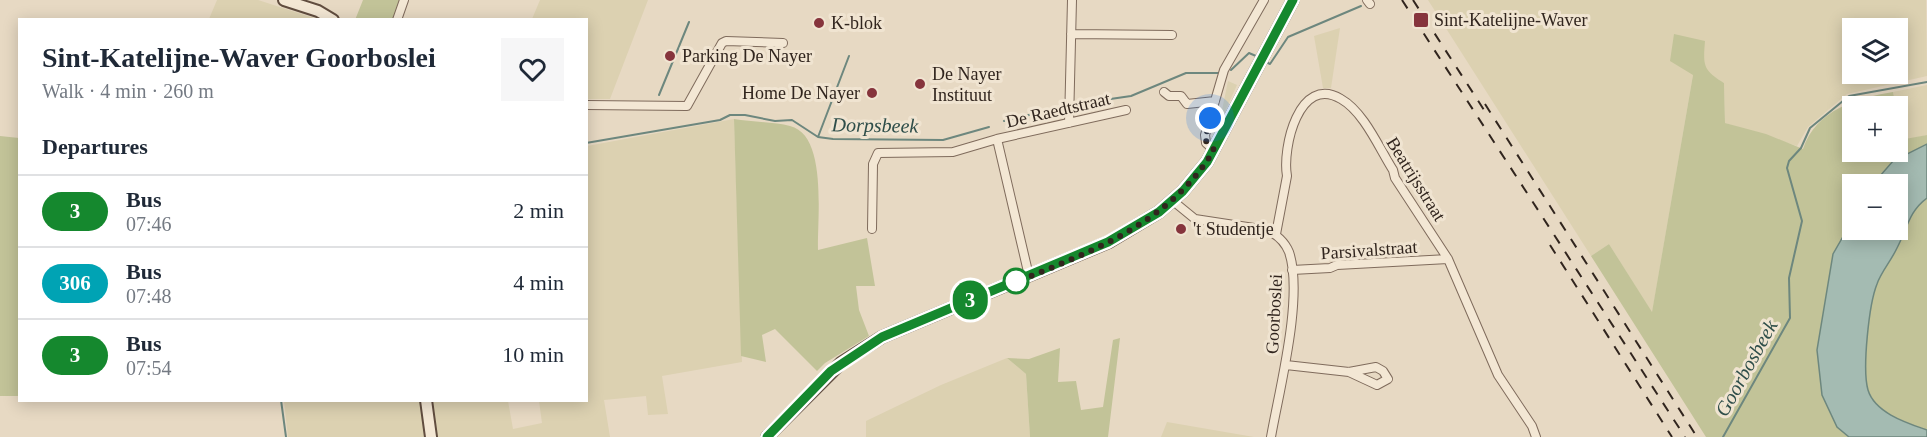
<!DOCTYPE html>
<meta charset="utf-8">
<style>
:root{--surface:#fff;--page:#f6f6f7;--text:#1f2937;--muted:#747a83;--line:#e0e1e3}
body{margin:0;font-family:"Times New Roman",serif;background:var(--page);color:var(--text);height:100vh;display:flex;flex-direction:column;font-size:22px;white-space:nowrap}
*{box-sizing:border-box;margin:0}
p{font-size:20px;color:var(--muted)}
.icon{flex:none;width:33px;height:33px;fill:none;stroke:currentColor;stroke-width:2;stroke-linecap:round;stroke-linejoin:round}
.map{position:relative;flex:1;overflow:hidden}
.drawer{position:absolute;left:18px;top:18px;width:570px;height:384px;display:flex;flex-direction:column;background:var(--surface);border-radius:0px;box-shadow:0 3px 15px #0003}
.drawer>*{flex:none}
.badge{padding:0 12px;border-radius:20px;font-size:21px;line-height:39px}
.fabs{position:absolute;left:1842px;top:18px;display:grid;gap:12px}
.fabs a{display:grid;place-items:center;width:66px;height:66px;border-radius:0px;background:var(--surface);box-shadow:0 3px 15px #0003;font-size:30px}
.you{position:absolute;width:30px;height:30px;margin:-15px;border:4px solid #fff;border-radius:50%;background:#1a73e8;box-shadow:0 0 0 9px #1a73e833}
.map>.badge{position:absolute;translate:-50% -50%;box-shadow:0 0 0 3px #fff}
h2{padding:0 24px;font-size:22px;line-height:54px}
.round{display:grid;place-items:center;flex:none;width:63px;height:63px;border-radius:0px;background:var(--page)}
.summary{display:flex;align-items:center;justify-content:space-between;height:102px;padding:0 24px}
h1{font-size:28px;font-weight:700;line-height:45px}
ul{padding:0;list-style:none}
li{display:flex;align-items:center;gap:18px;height:72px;padding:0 24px;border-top:2px solid var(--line)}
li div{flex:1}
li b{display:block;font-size:22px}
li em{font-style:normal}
li .badge{min-width:66px;font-weight:700;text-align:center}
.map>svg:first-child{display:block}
.farmland{fill:#dcd1b1;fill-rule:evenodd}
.green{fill:#c2c398}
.water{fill:#a4bbb2;stroke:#6d877e;stroke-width:1.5}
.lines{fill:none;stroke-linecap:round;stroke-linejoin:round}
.stream{stroke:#6d877e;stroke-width:2}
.street-casing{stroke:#7f6b5c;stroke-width:10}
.secondary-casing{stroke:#614d3f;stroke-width:14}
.street{stroke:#f3e7d4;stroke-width:8}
.secondary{stroke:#f3e7d4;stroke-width:10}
.rail{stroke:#31251e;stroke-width:2;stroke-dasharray:10 10;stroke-linecap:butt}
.line-casing{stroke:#fff;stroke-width:14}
.line{stroke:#15882e;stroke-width:9}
.walk{stroke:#31251e;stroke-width:6;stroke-dasharray:0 10.8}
.poi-dot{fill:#86343c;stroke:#f0e4d1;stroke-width:2}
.stop-dot{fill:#fff;stroke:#15882e;stroke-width:3}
.labels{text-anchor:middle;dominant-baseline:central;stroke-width:6;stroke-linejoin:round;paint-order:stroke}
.poi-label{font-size:18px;fill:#31251e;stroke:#f0e4d1;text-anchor:start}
.street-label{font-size:18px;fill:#31251e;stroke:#f0e4d1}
.water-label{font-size:20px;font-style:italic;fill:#2f4e4a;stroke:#f0e4d1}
</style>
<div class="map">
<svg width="1927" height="437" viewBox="0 0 1927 437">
<rect width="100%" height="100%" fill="#e7d9c3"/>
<!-- farmland -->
<path class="farmland" d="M217,0h41l59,19h-108z
M540,0h108l-38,99h-23l-1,-79 -54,-1z
M1428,0h498l1,76 -80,18 -39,33 -11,19 -72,-23 -1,-40 -16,-10 -5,-12 1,-19 -11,33 -41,238 -43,-69 -18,12zM1852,28h46v46h-46z
M1340,28l-9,60h-8l-9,-52z
M1228,81l9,4 -14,31 -2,-1z
M1927,85v50l-22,5 -12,-48z
M734,119l8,243 -80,14 6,38 -20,1 -2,-19 -42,4 6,37h-173l-5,-36h76l5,28 29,-6 -3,-22 47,-1 1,-254z
M1007,358l19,16 4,63h-164v-16l75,-36z
M284,401h138l5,36h-139z
M1167,422l87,15h-93z"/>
<!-- green -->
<path class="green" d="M363,0h37l-7,19 -38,1z
M1674,34l31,7c-2,25 -2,29 19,42l1,40 41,11 37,15c13,-39 53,-51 90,-57l3,14h-44v46h46v-41l7,28 22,-4v9l-34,17 -20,23h-21v37l-19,33 -16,96 5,45 15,32 12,10h-143l-115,-181 18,-12 43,68 41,-237 -23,-14z
M734,119c17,3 41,3 56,7 38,9 27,93 28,124l49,-12 8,48h-19l3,24 10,26 -44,27 -8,8 -42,-42 -13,6 4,27 -25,-6z
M0,136l19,2v258h-19z
M1927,198v232c-20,-7 -52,-17 -59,-40 -6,-21 1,-86 9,-106 4,-12 14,-23 20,-36 10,-19 12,-37 30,-50z
M1120,338l-12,99h-78l-4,-63 -19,-16 22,1 31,-11 -2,34 18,-1 5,29 22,-3 10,-67z"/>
<!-- water -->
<path class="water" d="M1927,144v54c-18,13 -20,31 -30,50 -6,13 -16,24 -20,36 -8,20 -15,85 -9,106 7,23 39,33 59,40v7h-78l-12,-10 -15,-32 -5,-45 16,-96 19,-33v9h46v-46h-25l20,-23z"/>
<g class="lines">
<!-- stream -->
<path class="stream" d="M1268,63l2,1 18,-27 73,-31
M1231,70l18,-17 7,3
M659,95l30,-73
M1076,104l55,-8 55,-23h33
M1004,121l62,-15
M818,137l31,-81
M586,143l134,-23 10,-5h15l30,6 17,-1 26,17 15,2 110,1 46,-13
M281,400l5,37
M1723,437l67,-119 -1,-40 13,-57 -15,-53 2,-7 12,-13 9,-20 39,-32 78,-14"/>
<defs>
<path id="street" d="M1367,0l3,4
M397,20l7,-20
M1071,34l101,1
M1164,92l5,4h12l6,8 28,-3
M586,105l101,1 35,-63 4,-2 57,2
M1069,123l3,-123
M997,139l32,137
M1214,150l-8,-7 -1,-8 19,-65 40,-70
M1173,201l22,18 72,11c9,4 18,12 22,22 15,44 -10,139 -18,185
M872,229l1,-65 5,-11 75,-1 44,-13 129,-29
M1276,234l11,-58c-5,-28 12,-102 54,-77 23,13 38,49 52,71l2,8 53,81 50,116 34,51 4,11
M1292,270l38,-2 7,-3 111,-6
M1286,365l63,7 27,-5 7,4 5,8 -11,6 -28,-13"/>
<path id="secondary" d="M284,0l34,11 15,9
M426,400l5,37
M767,437l74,-74 41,-26 227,-95 50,-30 24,-21 24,-29 86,-162"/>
</defs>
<!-- street casing -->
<use href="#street" class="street-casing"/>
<!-- secondary casing -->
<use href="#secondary" class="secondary-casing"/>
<!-- street -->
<use href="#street" class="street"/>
<!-- secondary -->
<use href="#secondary" class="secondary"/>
<!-- rail -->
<path class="rail" d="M1402,0l283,437
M1413,0l73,113
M1485,104l212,333
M1550,245l122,192"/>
</g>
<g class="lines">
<defs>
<path id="line" d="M767,437l64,-66 51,-34 226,-95 51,-30 24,-21 24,-29 86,-162"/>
</defs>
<!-- line casing -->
<use href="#line" class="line-casing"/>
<!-- line -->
<use href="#line" class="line"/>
<!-- walk -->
<path class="walk" d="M1016,281l-7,4c78,-32 159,-59 205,-135l-9,-10 5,-22"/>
</g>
<!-- markers -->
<g class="poi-dot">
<rect x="1413" y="12" width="16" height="16" rx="3"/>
<circle cx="819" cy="23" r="6"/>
<circle cx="670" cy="56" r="6"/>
<circle cx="920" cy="84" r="6"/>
<circle cx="872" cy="93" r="6"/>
<circle cx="1181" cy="229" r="6"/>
</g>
<circle class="stop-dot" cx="1016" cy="281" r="12"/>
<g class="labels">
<!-- poi labels -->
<g class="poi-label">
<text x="1434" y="20">Sint-Katelijne-Waver</text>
<text x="831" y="23">K-blok</text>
<text x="682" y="56">Parking De Nayer</text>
<text x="932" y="74">De Nayer<tspan x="932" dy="21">Instituut</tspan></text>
<text x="860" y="93" text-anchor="end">Home De Nayer</text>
<text x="1193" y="229">'t Studentje</text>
</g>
<!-- street labels -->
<g class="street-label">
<text transform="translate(1058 110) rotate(-13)">De Raedtstraat</text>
<text transform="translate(1416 179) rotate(58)">Beatrijsstraat</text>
<text transform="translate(1369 250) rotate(-4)">Parsivalstraat</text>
<text transform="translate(1274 314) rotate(-87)">Goorboslei</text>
</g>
<!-- water labels -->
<g class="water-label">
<text transform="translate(875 125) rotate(1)">Dorpsbeek</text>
<text transform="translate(1746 368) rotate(-61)">Goorbosbeek</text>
</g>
</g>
</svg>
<div class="fabs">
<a><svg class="icon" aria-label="layers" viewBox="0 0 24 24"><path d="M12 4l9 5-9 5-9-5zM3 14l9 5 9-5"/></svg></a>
<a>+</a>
<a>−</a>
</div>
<div class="you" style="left:1210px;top:118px"></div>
<b class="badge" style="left:970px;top:300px;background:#15882e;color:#fff">3</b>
<section class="drawer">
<div class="summary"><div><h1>Sint-Katelijne-Waver Goorboslei</h1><p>Walk · 4 min · 260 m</p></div><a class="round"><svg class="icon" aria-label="heart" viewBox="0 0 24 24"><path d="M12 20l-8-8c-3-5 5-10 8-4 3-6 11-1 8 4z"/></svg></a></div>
<h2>Departures</h2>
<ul>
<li><span class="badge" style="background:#15882e;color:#fff">3</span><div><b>Bus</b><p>07:46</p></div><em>2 min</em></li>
<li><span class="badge" style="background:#00a3b4;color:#fff">306</span><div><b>Bus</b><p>07:48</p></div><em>4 min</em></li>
<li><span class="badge" style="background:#15882e;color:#fff">3</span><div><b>Bus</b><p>07:54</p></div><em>10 min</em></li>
</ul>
</section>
</div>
